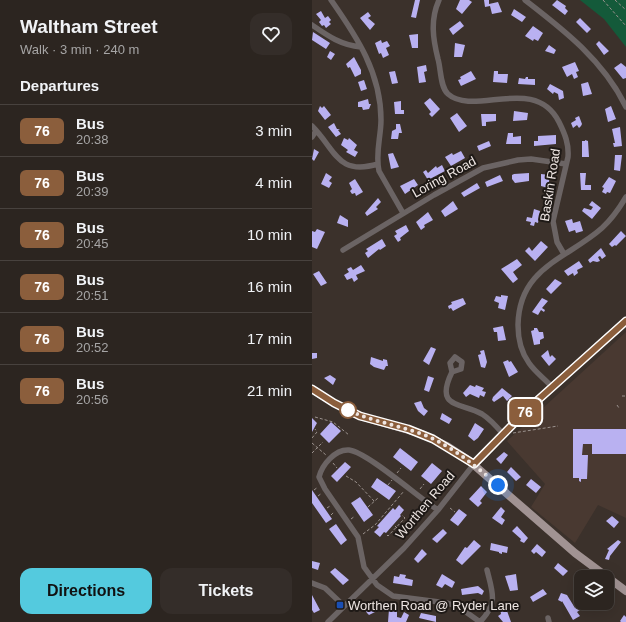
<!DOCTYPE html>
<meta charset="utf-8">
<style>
:root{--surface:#2c2520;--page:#342d29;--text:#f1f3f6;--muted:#a6a5a5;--line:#48423e;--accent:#54cade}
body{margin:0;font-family:Arial,sans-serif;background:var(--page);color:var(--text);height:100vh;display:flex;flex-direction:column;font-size:15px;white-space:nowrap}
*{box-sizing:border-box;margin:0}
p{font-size:13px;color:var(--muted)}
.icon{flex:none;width:22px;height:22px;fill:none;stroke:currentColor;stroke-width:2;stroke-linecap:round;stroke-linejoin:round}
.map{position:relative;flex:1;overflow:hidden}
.side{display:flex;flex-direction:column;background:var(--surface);width:312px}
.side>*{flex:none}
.badge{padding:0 8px;border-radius:6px;font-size:14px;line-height:26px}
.tools{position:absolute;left:262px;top:570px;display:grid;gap:8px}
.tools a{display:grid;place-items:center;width:40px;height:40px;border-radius:8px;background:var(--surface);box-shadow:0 4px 16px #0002,0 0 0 1px var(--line);font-size:20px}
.you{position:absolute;width:20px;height:20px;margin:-10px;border:3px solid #fff;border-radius:50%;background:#1a73e8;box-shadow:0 0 0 6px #1a73e833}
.map>.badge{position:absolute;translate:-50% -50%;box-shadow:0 0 0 2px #fff}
h2{padding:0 20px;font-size:15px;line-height:36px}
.round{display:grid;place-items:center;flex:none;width:42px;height:42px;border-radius:12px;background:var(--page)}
.overview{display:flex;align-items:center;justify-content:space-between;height:68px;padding:0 20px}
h1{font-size:19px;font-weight:800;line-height:30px}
.button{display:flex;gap:8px;margin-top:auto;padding:8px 20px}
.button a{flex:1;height:46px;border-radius:12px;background:var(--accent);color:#111;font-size:16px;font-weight:800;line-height:46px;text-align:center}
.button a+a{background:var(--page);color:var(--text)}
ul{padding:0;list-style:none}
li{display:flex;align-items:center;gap:12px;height:52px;padding:0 20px;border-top:1px solid var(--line)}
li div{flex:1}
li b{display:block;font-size:15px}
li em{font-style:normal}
li .badge{min-width:44px;font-weight:700;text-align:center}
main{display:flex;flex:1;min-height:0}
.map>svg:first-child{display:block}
.built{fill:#493931}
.green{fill:#145a3a}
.building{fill:#b9b1f1}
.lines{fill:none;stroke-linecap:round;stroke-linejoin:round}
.path{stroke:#9b928e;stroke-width:1;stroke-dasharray:3 2;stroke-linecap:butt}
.minor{stroke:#6b6464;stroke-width:5.5}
.secondary{stroke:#897f7f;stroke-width:8}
.primary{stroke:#a19393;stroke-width:8}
.line-casing{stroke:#fff;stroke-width:9}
.line{stroke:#8b5e3c;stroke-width:6}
.walk{stroke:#eee6e3;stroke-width:4;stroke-dasharray:0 7.2}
.stop-dot{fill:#fff;stroke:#8b5e3c;stroke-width:2}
.transit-dot{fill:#1a4fb4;stroke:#1f1a17;stroke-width:1.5}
.labels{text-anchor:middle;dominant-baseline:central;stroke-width:4;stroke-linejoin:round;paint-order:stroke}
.street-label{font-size:13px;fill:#eee6e3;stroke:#1f1a17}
.poi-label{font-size:13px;fill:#eee6e3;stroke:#1f1a17;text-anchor:start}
</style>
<main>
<section class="side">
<div class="overview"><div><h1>Waltham Street</h1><p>Walk · 3 min · 240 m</p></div><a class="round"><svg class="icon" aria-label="heart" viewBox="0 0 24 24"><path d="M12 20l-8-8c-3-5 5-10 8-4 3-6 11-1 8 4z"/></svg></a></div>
<h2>Departures</h2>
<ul>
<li><span class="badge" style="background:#8b5e3c;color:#fff">76</span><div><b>Bus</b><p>20:38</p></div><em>3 min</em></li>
<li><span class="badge" style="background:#8b5e3c;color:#fff">76</span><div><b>Bus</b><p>20:39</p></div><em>4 min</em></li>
<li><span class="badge" style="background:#8b5e3c;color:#fff">76</span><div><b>Bus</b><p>20:45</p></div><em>10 min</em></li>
<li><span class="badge" style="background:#8b5e3c;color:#fff">76</span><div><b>Bus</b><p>20:51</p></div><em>16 min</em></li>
<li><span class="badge" style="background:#8b5e3c;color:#fff">76</span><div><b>Bus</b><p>20:52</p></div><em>17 min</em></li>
<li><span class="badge" style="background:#8b5e3c;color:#fff">76</span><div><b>Bus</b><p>20:56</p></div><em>21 min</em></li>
</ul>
<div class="button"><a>Directions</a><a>Tickets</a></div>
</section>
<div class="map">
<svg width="314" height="622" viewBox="0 0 314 622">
<rect width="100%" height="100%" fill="#3b312b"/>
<!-- built -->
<path class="built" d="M314,332v186l-28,-13 -23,38 -44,-36 14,-23 -38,-43z"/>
<!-- green -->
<path class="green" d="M268,0h46v47l-22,-28z"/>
<!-- building -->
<path class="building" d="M103,0h5l-4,18 -5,-1z
M148,0h9l3,2 -10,12 -6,-5z
M172,0h5v4l9,-2 4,10 -10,2 -2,-8 -5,1z
M245,0l9,6 -1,2 3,3 -3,4 -13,-10z
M202,9l12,8 -4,5 -11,-7z
M9,11l4,7 3,-2 3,4 -2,2 2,2 -5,4 -2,-3 -2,1 -3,-4 2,-2 -5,-6z
M56,12l3,4 -3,2 7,6 -5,6 -10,-12z
M268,18l11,11 -4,4 -11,-11z
M148,21l4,5 -11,9 -4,-6z
M221,26l10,7 -5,8 -4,-2 -1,2 -8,-5z
M1,32l17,11 -4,6 -14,-9z
M106,34v14h-6l-3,-13z
M69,40l1,3 5,-2 3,5 -4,2 3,7 -6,3 -2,-5 -2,1 -4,-11z
M287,41l10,10 -5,4 -8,-11z
M143,43l10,2 -3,12h-8z
M237,45l7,5 -2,4 -9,-3z
M18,51l5,3 -4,6 -4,-3z
M42,57l7,13v4l-6,3 -5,-10 -2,1 -2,-4z
M263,62l4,9 -3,1 2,5 -4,2 -2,-5 -5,3 -5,-10z
M309,63l5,4v11l-3,1 -9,-11z
M114,65l1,6 -3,1 2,10 -7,1 -2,-16z
M83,71l3,12 -6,1 -3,-12z
M159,71l5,8 -15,7 -3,-6 3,-1 -1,-2z
M182,71h4v3h10l-1,9 -14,-1z
M214,77h2v2h7v6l-17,-1 1,-6 6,1z
M52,80l3,9 -6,2 -3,-9z
M276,82l4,12 -9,2 -2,-12z
M238,84l13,7 1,7 -5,2 -1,-6 -4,-2 -1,2 -6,-5z
M118,98l10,11 -8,8 -3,-3 2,-2 -7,-9z
M56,99l1,5h2l-2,5 -6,1 -1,-3h-4v-5z
M89,101v9h3v4h-9l-1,-12z
M8,106l2,2 2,-2 7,9 -6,5 -7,-9z
M299,106l5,13 -8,3 -3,-13z
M202,111l14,2 -1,7 -14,1z
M145,113l10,13 -8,6 -9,-14z
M169,114h15v7l-10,1v4h-4z
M267,116l3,8 -1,2 -2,2 -2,-3 -4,3 -2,-5 5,-3 -1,-2z
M22,123l3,6h3l-2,1 3,4 -5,3 -8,-10z
M84,124h4l2,9h-3l-1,6h-7l1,-8 4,-2z
M308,127l2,19 -8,1 -1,-4h2l-3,-14z
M196,133h5v4l8,-1v8h-15z
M244,135v9l-22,2v-5h4v-5z
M32,138l4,2 1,-2 8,7 -3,5 4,2 -3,5 -9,-5 2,-2 -7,-5z
M273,140l3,1 1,16h-7v-16h3z
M177,141l2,5 -12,5 -2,-5z
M2,149l5,3 -5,9 -2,-2z
M149,151l4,7 -14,8 -6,-9 7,-4 1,2z
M81,153l6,14 -8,2 -3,-15z
M303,155h7l-2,16 -6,-1z
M130,165l3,6 -17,9 -5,-8 3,-2 2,3 8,-7 1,2z
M14,173l6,4 -3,4 3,2 -3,5 -8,-4z
M217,173v8l-14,2 -3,-4v-4l2,-1z
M268,173h6l-1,12h6v5h-10z
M229,174l9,1 -2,13 -7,-2z
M188,175l3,6 -16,6 -2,-5z
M297,177l7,4 -6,12 -3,-1 -1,2 -4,-2 2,-4 -2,-1z
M43,179l8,13 -7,4 -1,-3 -3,1 -2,-3 2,-2 -3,-6z
M102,179l4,6 -13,9 -5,-8z
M165,183l3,5 -16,9 -3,-4z
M66,198l3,4 -5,5 2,2 -11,7 -2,-3z
M141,201l5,8 -13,8 -4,-6z
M280,201l9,7 -9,11 -10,-8 2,-3 7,2 2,-3 -4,-2z
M222,209l6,2 -2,12 -3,-1 -1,4 -4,-1 1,-3 -5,-1 1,-4 5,1z
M116,212l5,8 -9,5 1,2 -4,3 -5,-8z
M28,215l8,5v7l-11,-4z
M260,219l1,4 7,-2 3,10 -7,2 -1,-3 -6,2 -4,-11z
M94,225l3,6 -9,7 1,2 -3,2 -4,-6 3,-2 -2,-3z
M5,229l8,3 -8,17 -5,-2v-16l3,1z
M309,231l5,5 -10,10 -1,-1 -3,2 -3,-3z
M70,239l4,7 -6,4 -1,-1 -11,9 -3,-5 3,-2 -2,-2z
M229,241l7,6 -13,14 -10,-10 4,-4 3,4z
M289,248l5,8 -4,3 -2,-3 -2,1 2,4 -3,1 -4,-1 -3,2 -2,-3z
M205,259l5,6 -9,7 5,7 -5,4 -12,-14z
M267,261l4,6 -6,3 1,3 -4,3 -1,-3 -5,3 -4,-5z
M49,265l4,6 -9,4 2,4 -4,3 -2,-4 -5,2 -3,-5 5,-3 -2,-3 4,-2 2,3z
M7,271l8,12 -6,3 -8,-12z
M243,279l7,4 -11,11 -5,-5z
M189,295l7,1 -3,14 -7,-2 1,-5 -5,-2 2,-5 5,1z
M151,298l3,6 -13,7 -2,-3 -2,1 -1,-3 4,-2 -1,-2z
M230,298l6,3 -6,7 3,2 -1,2 -3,-2 -3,5 -6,-3z
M191,326l3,14 -8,1 -1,-9h-3l-1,-4z
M222,328h3l2,4h4l1,6 -4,2v4l-6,1 -3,-14 3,-1z
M119,347l5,2 -7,16 -6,-4z
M172,350l3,12 -2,6 -4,-1 -3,-12 3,-1 -1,-3z
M236,350l2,7 2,-2 4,4 -7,7 -8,-10z
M0,353h5v5l-5,1z
M59,357l12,4v-2l4,1 1,6h-2l-2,4 -10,-3 -4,-3z
M196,360l1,2 2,-1 7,11 -9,5 -6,-15z
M18,375l6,4 -3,6 -9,-7z
M116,376l6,2 -5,14 -5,-2z
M158,385l5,2 1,-2 8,3 -2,3 4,1 -2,5 -4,-2 -1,3 -9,-4 -4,3 -3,-4z
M190,388l10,8 -5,5 -4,-5 -9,6 -2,-2 1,-3z
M109,401l3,7 4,3 -4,5 -6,-5 -4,-8z
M130,413l10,6 -3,5 -9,-5z
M0,418l5,5 -5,9z
M19,422l10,9 -12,12 -9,-9z
M163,423l9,6 -6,9 -4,3 -6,-5z
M261,429h53v25h-34v-10h-9l-1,11h6l-1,24h-6v3l-2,-1v-3h-6z
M88,448l18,14 -7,9 -18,-14z
M192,452l4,3 -7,9 -5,-5z
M33,462l6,5 -14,15 -6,-6z
M120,463l10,8 -11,13 -10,-8z
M199,467l10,10 -5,4 -9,-9z
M65,478l19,13 -7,9 -18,-13z
M219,479l10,8 -5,6 -10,-8z
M169,486l6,6 -7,9 2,2 -4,4 -9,-8z
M0,490l20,29 -6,4 -14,-20z
M48,497l13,18 -9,7 -13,-19z
M87,505l5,5 -4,5 1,1 -15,17 -2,-1 -4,5 -6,-5 5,-5 -2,-1 16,-18 2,2z
M189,507l4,4 -4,6 4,3 -3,5 -10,-7z
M147,509l8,6 -9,11 -8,-6z
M300,516l7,6 -5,6 -8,-7z
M24,524l11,16 -6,5 -12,-16z
M205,526l11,12 -4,5 -4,-2 1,-2 -9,-8z
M131,529l4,4 -10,10 -5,-4z
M162,540l7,6 -19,19 -6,-5 9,-13 2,1z
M306,540l3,2 -11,14 -1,4 -4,-1 4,-9 -2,-1z
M179,543l17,4 -1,6 -5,-1v2l-3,-1v-1l-9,-2z
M225,544l9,8 -4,5 -6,-5 -2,2 -3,-3z
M110,549l5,5 -9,9 -4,-4z
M0,561l8,2 -2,7 -6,-2z
M246,563l10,8 -5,5 -9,-8z
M23,568l14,12 -6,5 -13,-13z
M88,574l6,1 -1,3 8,2 -1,6 -19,-3 1,-7 5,1z
M130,574l13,8 -3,6 -7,-4 -3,4 -6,-3z
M204,574l2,16 -8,1 -5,-15z
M166,586l6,5 -2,4 -4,-2 -16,2 -1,-6z
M231,589l4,5 -14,8 -3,-5z
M249,593l6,2 8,13 2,-2 3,4 -3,2 3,4 -7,4 -11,-19v1l-4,-2z
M0,595l8,15 -6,3 -2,-3z
M67,600l3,5 -5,3 2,2 -10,5 -2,-2 -3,-5z
M188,608h6l5,14h-8l-5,-6 3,-2z
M77,609l8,2v6l4,1 3,-6 5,3 -3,7h-18z
M109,613l15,3v6l-17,-4z
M312,615l2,2v5h-5l-1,-1z"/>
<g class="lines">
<!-- path -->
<path class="path" d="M291,0l23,26
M303,0l11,10
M310,396h4
M305,405l2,3
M3,417l18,5 16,13
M201,433l45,-7
M0,438l5,-6 -2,-3
M0,443l14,12
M0,453l11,-11
M21,463l4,5
M85,473l4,-5
M34,476l10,6 19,20
M76,485l4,-5
M108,489l4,-5
M2,490l4,-3
M6,496l4,-3
M56,507l10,-9
M15,508l3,-2
M138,508l5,4
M19,515l3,-3
M39,519l4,-3
M83,526l11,11
M51,534l12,-9 29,-34
M75,535l1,1 17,-18 -3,-3"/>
<!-- minor -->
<path class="minor" d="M19,0c26,37 50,73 50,120 0,17 -6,33 -2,51l24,42
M127,0c-9,20 -6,39 -1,59 3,10 2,28 10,35 26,23 87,-20 111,28 6,12 10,22 9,35l-15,64 4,21 7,12
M213,0c39,30 79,61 101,107
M0,25c16,11 29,20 49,22
M0,126c24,24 25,50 66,38
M0,137l4,-6
M31,250l91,-55 49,-27 35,-8 13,-1 35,5
M140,372l-2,-9 5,-6 7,5 -1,7 -9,3c-18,37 9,30 30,42 8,5 15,13 21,20
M240,387c-7,-8 -17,-15 -23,-24 -8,-11 -11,-25 -11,-38 1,-58 49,-66 84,-97 10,-9 17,-19 24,-31
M126,510c-19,-12 -71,-58 -89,-60 -14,-1 -27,15 -30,27l6,12 33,48 6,30 13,18 16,11 54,7 12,4 21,15
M0,583l13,5 19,18
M236,618l1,4
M16,622l76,-74 34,-38 36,-46
M168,622c18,-19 13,-28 7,-52"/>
<!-- secondary -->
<path class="secondary" d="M162,464l55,-56 97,-87"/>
<!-- primary -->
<path class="primary" d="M0,389l22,14 26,13 62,18 25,12 20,13 108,94 51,38"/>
</g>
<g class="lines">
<defs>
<path id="line" d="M0,389l22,14 26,13 48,13 25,10 41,25 55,-56 97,-87"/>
</defs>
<!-- line casing -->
<use href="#line" class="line-casing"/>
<!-- line -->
<use href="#line" class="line"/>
<!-- walk -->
<path class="walk" d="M36,410l-2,-1c24,12 51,16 76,25 30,12 52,31 76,51"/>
</g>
<!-- markers -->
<circle class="stop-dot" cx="36" cy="410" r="8"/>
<rect class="transit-dot" x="24" y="601" width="8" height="8" rx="2"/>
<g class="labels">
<!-- street labels -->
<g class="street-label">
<text transform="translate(132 177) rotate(-29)">Loring Road</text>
<text transform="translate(238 185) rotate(-81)">Baskin Road</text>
<text transform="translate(113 505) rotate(-50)">Worthen Road</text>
</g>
<!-- poi labels -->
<g class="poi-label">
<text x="36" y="605">Worthen Road @ Ryder Lane</text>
</g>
</g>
</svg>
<div class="tools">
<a><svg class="icon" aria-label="layers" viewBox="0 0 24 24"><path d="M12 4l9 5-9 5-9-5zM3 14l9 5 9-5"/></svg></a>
</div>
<div class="you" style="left:186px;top:485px"></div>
<b class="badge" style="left:213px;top:412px;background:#8b5e3c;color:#fff">76</b>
</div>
</main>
